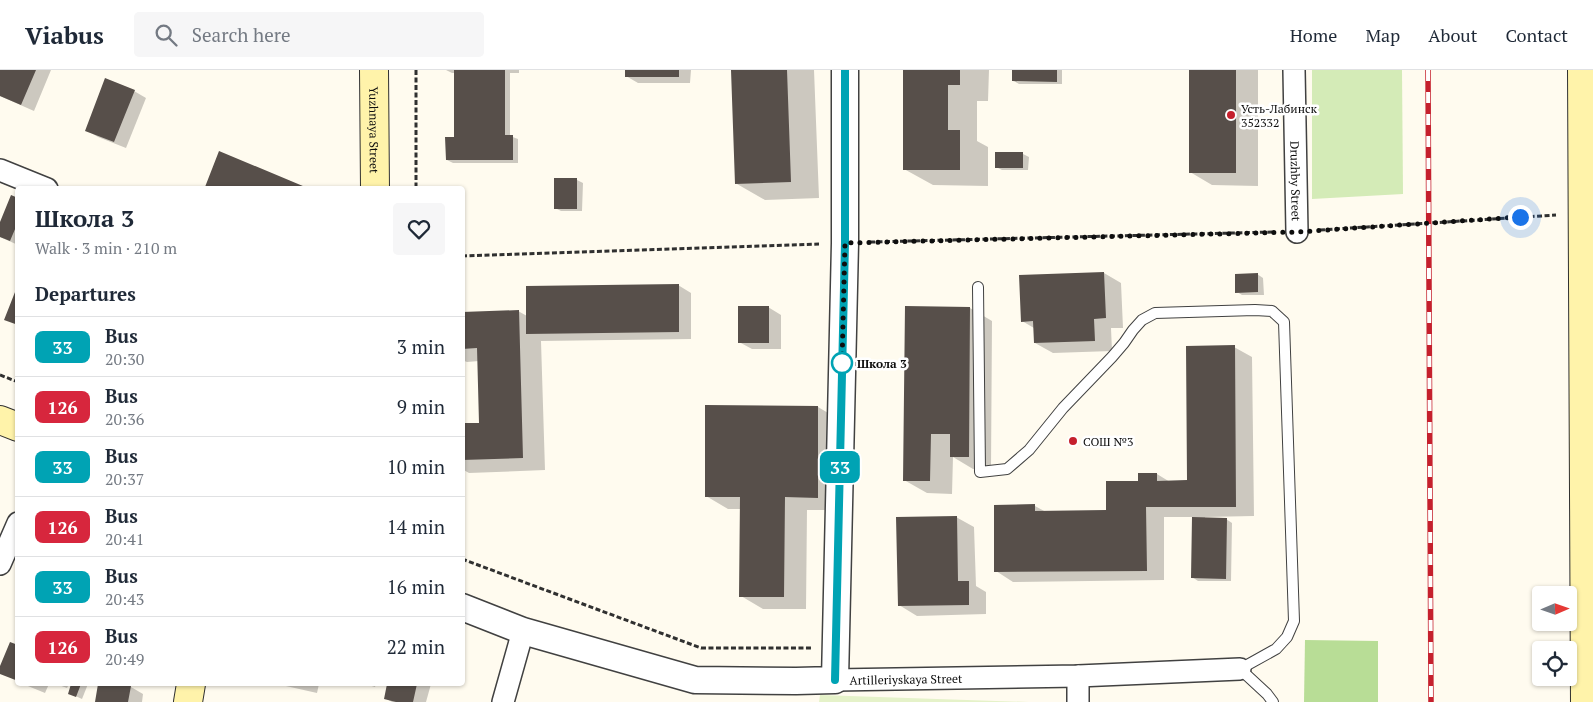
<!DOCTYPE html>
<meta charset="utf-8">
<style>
:root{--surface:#fff;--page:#f6f6f7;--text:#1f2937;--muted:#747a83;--line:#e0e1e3}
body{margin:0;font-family:"PT Serif",serif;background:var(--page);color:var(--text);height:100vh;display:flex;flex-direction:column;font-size:19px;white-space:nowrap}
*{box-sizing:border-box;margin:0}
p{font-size:16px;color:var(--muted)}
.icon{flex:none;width:28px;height:28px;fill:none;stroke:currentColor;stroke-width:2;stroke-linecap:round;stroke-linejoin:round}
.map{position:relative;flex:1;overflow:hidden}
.drawer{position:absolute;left:15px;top:116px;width:450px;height:500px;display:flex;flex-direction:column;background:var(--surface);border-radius:5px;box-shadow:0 1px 4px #0004}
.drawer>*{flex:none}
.badge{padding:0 10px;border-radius:8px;font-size:18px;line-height:32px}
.needle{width:32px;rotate:88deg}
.tools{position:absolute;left:1532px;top:516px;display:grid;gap:10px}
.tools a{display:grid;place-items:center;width:45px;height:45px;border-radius:5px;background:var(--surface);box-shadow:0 1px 4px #0004;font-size:25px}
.you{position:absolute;width:25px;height:25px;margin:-12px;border:4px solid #fff;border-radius:50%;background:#1a73e8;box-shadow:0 0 0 8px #1a73e833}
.map>.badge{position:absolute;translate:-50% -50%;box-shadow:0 0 0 2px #fff}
h2{padding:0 20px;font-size:19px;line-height:45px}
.round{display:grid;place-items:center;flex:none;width:52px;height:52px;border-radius:5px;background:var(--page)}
.headline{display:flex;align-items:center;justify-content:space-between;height:85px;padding:0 20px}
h1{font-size:24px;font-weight:800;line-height:38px}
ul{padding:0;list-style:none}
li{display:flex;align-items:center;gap:15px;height:60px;padding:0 20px;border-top:1px solid var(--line)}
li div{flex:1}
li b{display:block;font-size:19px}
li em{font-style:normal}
li .badge{min-width:55px;font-weight:700;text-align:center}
header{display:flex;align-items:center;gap:30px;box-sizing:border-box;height:70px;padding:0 25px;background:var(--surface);border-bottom:1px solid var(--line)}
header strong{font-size:24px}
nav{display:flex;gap:28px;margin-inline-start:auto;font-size:18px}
.search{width:350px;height:45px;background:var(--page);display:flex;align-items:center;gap:12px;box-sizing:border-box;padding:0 18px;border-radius:5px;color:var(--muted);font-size:19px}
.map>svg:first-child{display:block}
.green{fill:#d4ebb7}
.forest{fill:#b8dd96}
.pitch{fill:#e5f2c9}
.shadow{fill:#0003}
.building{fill:#574f4a}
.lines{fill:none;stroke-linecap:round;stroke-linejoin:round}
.service-casing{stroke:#414141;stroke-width:12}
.minor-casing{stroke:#414141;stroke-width:24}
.tertiary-casing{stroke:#414141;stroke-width:29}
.secondary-casing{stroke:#303030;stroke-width:30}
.path{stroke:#303030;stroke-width:3;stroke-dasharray:5 2.5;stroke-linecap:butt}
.service{stroke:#fff;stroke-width:10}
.minor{stroke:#fff;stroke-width:21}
.tertiary{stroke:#fff;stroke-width:26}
.secondary{stroke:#fff3aa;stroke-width:28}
.rail-casing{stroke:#c5202d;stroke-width:5.5}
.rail{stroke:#fff;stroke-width:4;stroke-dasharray:11;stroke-linecap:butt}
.line-casing{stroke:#fff;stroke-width:11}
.line{stroke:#00a3b4;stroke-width:8}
.walk{stroke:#0e0e0e;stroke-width:5;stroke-dasharray:0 9}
.poi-dot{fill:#c5202d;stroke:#fff;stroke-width:2}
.stop-dot{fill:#fff;stroke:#00a3b4;stroke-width:2.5}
.labels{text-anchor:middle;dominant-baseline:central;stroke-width:5;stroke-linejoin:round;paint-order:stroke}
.poi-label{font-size:12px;fill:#0e0e0e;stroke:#fff;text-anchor:start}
.street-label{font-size:12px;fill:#0e0e0e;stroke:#fff}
.stop-label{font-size:12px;font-weight:bold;fill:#0e0e0e;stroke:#fff;text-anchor:start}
</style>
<header>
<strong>Viabus</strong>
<div class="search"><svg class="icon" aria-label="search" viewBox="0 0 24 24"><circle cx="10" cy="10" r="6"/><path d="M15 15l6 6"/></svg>Search here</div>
<nav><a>Home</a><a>Map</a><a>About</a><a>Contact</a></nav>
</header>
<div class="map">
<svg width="1593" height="632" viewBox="0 0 1593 632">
<rect width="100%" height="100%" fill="#fffbef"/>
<!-- green -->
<path class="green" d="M1312,0h90l1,124 -91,5z"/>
<!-- forest -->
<path class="forest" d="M1305,570l73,1v61h-74z"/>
<!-- pitch -->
<path class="pitch" d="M820,625l209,7h-210z"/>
<!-- shadow -->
<path class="shadow" d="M1,0h50l-17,41 -34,-15v-23z
M446,0h73v3h-9v63l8,3v24h-65l-6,-3 8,-22v-65h-3z
M626,0h65l-1,13h-52l-12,-7z
M733,0h81l5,128 -54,2 -28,-16z
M905,0h84l-1,31h-11v40l11,6v39l-55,-1 -29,-16z
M1014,0h48v14h-43l-5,-3z
M1190,0h68v116l-46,-1 -22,-13z
M134,21l12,7 -20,50 -28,-11 -12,-7z
M1023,84l6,3 -1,13h-26l-6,-3z
M577,110l6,3 -1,28h-21l-6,-3z
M18,129v46l-18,-8v-12z
M1104,203l17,10 2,45h-12l1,23 -59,2 -18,-10 -1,-15 -12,-7z
M1257,204l6,4 1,17h-22l-5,-3z
M678,215l13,8v46l-150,2 4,129 -76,3 -7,-4v-44l18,-1 -1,-63 -12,1 -5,-2v-46l56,-3 9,5z
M768,237l13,8v34h-29l-13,-7z
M906,237l64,1 22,13 -1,148h-18l-20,-12 -1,37 -25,-1 -23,-13z
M1234,277l18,10 2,159 -49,1v2h21l6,4 -1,58h-33l-6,-4 1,-60h-29v63l-151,2 -17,-11 -1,-65h40l11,6 61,-1 32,-29 18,-8 13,8h19z
M818,337l22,13v90h-33l-1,99h-43l-22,-13v-87h-13l-22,-13z
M956,447l18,10 2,59 10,6v22l-69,2 -18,-11z
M23,614h26l-4,9z
M56,614h13l-2,4z
M72,614h16l-6,15 -13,-6z
M100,614h14l17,3 12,7 -1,8h-45z
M277,614h42l-2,9z
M365,614h11l-1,3z
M389,614h42l-5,18h-34l-7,-4z"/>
<!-- building -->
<path class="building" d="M0,0h36l-15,35 -21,-9z
M454,0h51v65h8v25h-67l-1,-23h9z
M625,0h54v7h-54z
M731,0h56l4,112 -56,2z
M903,0h57v15h-12v45h12v40h-57z
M1012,0h45v12l-45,-1z
M1189,0h47v103h-47z
M105,8l30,12 -21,52 -29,-11z
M219,81l91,38h-101l-4,-2z
M995,82h28v16h-28z
M554,108h23v31h-23z
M11,125l7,3v24l-8,19 -10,-4v-15z
M1104,202l2,46 -12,1 1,22 -61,2 -1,-22 -12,1 -2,-47z
M1258,203v19l-23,1v-19z
M679,214v48l-153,2v-48z
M17,217h1v38l-14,-5z
M738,236h31v37h-31z
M905,236l65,1 -1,150h-19v-23h-19l-1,47h-27z
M519,240l4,148 -61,2v-37h17l-2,-75 -15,1v-37z
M1235,275l1,162h-90l1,64 -153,1v-67l41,-1v7l71,-1v-29h32v-8h19v8l30,-1 -1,-134z
M705,335l113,1v92l-33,-1 -1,100h-45l1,-100h-35z
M957,446l1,65h11v24l-71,1 -2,-89z
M1192,447l35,1 -1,61 -35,-1z
M10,572l8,3v36l-18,-7v-8z
M71,614h10l-5,13 -8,-3z
M98,614h23l10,2 -3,16h-33z
M387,614h30l-4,18h-17l-12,-3z"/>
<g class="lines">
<defs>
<path id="service" d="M978,217l2,185 27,-3 22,-19 34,-42 49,-51 12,-14 9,-13 9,-10 13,-7 100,-3 17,1 12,11 10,299 -7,16 -11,12 -36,20 27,25 6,8"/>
<g id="minor">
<path id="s1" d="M1294,0l3,162"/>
<path d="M0,100l47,19"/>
<path d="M0,494l18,-41"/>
<path id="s2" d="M835,610l243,-4 162,-7"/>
<path d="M503,632l20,-71"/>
<path d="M1078,632v-26"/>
</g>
<path id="tertiary" d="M462,537l61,24 172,49 101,1 39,-1 10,-437v-173"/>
<g id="secondary">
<path id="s3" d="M374,0l1,119"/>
<path d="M1582,0l3,632"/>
<path d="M0,350l18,7"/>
<path d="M188,632l3,-18"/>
</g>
</defs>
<!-- service casing -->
<use href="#service" class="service-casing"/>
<!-- minor casing -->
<use href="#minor" class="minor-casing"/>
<!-- tertiary casing -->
<use href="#tertiary" class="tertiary-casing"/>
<!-- secondary casing -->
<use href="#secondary" class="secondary-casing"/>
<!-- path -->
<path class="path" d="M416,0v119
M1320,160l236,-15
M870,172l404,-10
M462,186l357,-12
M0,305l18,7
M462,489l239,89h110"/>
<!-- service -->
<use href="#service" class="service"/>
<!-- minor -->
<use href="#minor" class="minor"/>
<!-- tertiary -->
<use href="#tertiary" class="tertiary"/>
<!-- secondary -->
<use href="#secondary" class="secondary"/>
<defs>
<path id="rail" d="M1428,0l3,632"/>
</defs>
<!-- rail casing -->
<use href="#rail" class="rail-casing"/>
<!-- rail -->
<use href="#rail" class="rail"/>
</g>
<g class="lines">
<defs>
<path id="line" d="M835,610l10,-437v-173"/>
</defs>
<!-- line casing -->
<use href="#line" class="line-casing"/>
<!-- line -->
<use href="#line" class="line"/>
<!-- walk -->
<path class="walk" d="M842,293l3,-120 452,-11 223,-15"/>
</g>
<!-- markers -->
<g class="poi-dot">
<circle cx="1231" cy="45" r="5"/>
<circle cx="1073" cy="371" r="5"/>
</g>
<circle class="stop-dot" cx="842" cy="293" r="10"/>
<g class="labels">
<!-- poi labels -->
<g class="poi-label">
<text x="1241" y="38">Усть-Лабинск<tspan x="1241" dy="14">352332</tspan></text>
<text x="1083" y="371">СОШ №3</text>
</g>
<!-- street labels -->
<g class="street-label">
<text stroke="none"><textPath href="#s3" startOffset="60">Yuzhnaya Street</textPath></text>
<text stroke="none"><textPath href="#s1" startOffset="111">Druzhby Street</textPath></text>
<text stroke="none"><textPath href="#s2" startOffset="71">Artilleriyskaya Street</textPath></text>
</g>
<!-- stop labels -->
<g class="stop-label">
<text x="857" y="293">Школа 3</text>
</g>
</g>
</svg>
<div class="tools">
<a><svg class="needle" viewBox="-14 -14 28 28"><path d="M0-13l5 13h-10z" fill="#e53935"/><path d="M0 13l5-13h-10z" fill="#747a83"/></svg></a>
<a><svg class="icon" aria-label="locate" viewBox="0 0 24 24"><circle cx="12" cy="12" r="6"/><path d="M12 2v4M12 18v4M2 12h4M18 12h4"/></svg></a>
</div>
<div class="you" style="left:1520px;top:147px"></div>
<b class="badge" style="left:840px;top:397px;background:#00a3b4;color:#fff">33</b>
<section class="drawer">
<div class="headline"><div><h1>Школа 3</h1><p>Walk · 3 min · 210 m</p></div><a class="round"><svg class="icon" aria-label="heart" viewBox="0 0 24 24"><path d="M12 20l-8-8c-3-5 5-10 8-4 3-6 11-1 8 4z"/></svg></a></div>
<h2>Departures</h2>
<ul>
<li><span class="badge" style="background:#00a3b4;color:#fff">33</span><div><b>Bus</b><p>20:30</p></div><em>3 min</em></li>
<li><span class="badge" style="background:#d7263d;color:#fff">126</span><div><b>Bus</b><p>20:36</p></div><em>9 min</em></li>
<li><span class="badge" style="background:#00a3b4;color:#fff">33</span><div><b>Bus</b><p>20:37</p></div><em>10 min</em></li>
<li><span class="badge" style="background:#d7263d;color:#fff">126</span><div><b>Bus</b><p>20:41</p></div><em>14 min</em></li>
<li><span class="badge" style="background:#00a3b4;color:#fff">33</span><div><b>Bus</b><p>20:43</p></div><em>16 min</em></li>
<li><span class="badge" style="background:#d7263d;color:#fff">126</span><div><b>Bus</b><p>20:49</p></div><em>22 min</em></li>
</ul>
</section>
</div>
